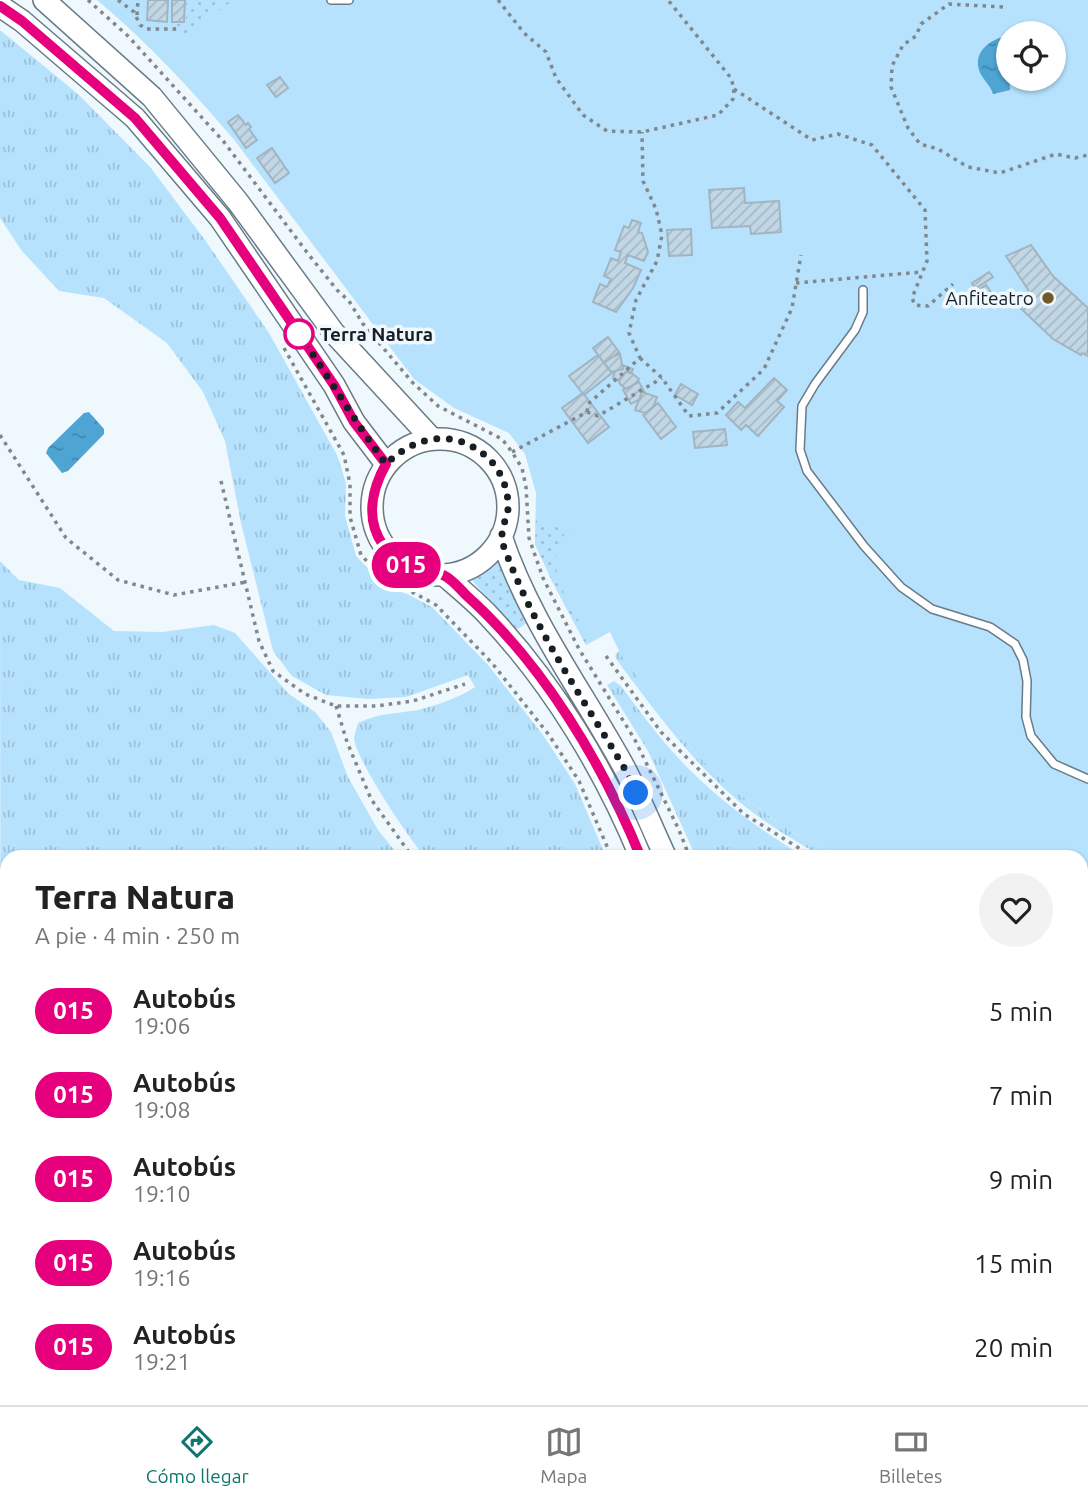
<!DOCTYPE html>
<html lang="es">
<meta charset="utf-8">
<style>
:root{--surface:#fff;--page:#f2f2f2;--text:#222;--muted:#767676;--line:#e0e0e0;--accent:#0f766e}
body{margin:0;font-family:Ubuntu,sans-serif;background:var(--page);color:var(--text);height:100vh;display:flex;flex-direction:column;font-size:26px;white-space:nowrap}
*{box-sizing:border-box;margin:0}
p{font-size:23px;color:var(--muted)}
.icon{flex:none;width:38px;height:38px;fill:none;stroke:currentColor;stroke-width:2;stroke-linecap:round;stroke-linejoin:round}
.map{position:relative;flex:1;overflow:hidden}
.sheet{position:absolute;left:0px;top:850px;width:1088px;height:555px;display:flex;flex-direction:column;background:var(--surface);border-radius:21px 21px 0 0;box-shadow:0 2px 5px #0004}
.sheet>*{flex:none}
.badge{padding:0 14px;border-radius:23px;font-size:24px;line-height:46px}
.fabs{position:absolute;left:996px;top:21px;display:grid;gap:14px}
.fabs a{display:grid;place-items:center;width:70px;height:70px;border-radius:50%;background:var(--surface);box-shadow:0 2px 5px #0004;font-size:35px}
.you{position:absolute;width:35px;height:35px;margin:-18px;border:5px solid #fff;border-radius:50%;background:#1a73e8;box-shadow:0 0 0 10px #1a73e833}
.map>.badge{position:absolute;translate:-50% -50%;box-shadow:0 0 0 4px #fff}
.round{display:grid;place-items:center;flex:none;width:74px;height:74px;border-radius:37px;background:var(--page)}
.overview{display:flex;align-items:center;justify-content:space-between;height:119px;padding:0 35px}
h1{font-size:33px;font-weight:800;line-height:52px}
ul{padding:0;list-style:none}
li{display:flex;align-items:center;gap:21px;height:84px;padding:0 35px}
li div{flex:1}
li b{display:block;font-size:26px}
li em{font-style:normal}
li .badge{min-width:77px;font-weight:700;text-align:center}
.dock{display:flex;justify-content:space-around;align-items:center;height:98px;border-top:2px solid var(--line);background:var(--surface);font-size:19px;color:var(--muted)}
.dock a{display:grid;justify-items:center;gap:4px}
.dock .active{color:var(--accent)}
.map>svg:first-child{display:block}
.grass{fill:url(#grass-tufts)}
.park{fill:#b6e2fd;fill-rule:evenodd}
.garden{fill:url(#garden-dots)}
.water{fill:url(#water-ripples)}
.building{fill:url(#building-hatch);stroke:#a0b4c1;stroke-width:2}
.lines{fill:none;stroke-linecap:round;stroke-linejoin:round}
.service-casing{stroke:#687b87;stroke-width:10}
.minor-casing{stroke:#687b87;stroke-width:18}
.secondary-casing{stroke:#687b87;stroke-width:24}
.path{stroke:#80888d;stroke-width:3.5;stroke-dasharray:3.5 5;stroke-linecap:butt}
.service{stroke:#fff;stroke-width:7}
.minor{stroke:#fff;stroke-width:14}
.secondary{stroke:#fff;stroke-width:21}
.line-casing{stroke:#fff;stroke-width:16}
.line{stroke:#e6007e;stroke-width:10}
.walk{stroke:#171f24;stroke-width:7;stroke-dasharray:0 12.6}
.poi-dot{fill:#6f5a29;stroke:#eff8fd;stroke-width:2.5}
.stop-dot{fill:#fff;stroke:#e6007e;stroke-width:3.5}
.labels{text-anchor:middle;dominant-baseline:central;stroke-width:7;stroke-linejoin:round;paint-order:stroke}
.poi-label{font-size:19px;fill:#171f24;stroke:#eff8fd;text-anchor:end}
.stop-label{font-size:19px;font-weight:bold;fill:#171f24;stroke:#eff8fd;text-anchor:start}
</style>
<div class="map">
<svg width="1088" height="1405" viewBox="0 0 1088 1405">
<defs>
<pattern id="grass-tufts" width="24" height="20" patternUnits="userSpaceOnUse" patternTransform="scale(1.75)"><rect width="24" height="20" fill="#b6e2fd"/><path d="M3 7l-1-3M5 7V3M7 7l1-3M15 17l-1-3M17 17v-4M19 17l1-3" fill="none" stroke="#9cc1d9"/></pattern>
<pattern id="garden-dots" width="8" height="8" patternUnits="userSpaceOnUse" patternTransform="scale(1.75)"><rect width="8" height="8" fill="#b6e2fd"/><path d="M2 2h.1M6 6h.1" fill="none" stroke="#9cc1d9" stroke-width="1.8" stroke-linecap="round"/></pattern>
<pattern id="water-ripples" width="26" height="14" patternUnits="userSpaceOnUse" patternTransform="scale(1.75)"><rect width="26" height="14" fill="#4ea5d4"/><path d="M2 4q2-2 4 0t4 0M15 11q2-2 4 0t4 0" fill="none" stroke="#4086ac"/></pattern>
<pattern id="building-hatch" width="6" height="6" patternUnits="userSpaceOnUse" patternTransform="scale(1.75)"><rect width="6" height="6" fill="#c2d7e5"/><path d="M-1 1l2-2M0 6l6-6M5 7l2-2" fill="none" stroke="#a6b8c4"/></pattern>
</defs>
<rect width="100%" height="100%" fill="#eff8fd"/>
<!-- grass -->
<path class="grass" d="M0,30l78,64 72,73 55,73 64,93 68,122 9,28 -1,33 11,40 30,31 21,7 25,13 56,58 55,70 32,49 31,73h-181c-17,-20 -67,-94 -71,-118 0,-4 3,-11 4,-16 21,-10 37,-9 60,-13 19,-5 41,-12 57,-23l-7,-12 -62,22 -37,2 -43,-4 -34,-19 -19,-25 -32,-128 -16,-82 -22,-49 -36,-49 -63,-45 -45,-7 -37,-40 -22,-33z
M0,561l19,19 41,8 54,43 48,1 52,-7 21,8 54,61 26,18 16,20 17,45 30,53 22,27 -393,1v472l-6,1z
M619,650l53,75 25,30 45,41 48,35 50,26c-21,0 -31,-8 -49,-19 -76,-44 -120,-106 -172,-175l-4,-7z
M614,681l7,5c16,21 32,44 50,64 39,44 84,77 134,107h-109l-48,-106 -41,-66z
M1082,952l6,1v452h-286l-1,-7h281z
M0,1357l7,5v36h111l16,7h-134z
M180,1398h258l8,7h-254z
M578,1398h147l1,7h-148z"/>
<!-- park -->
<path class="park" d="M97,0h991v938l-6,-2v-78l-242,-1 -50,-26 -48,-35 -45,-41 -25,-30 -51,-70 -11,-23 -24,13 -34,-64 -17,-37 1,-51 -11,-39 -16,-21 -55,-25 -40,-29 -179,-238c-43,-51 -87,-98 -138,-141zM1008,33h46v46h-46z"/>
<!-- garden -->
<path class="garden" d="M196,0l36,1 -47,36 -11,-13h12v-21h7z
M536,516l15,9 19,4c-36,30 4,81 21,113l-5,3 -34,-64 -17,-37z
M496,557l31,66 -11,7 -47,-53 21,-12z"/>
<!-- water -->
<path class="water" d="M1008,36l2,54 -17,4c-3,-10 -11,-15 -14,-24 -6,-19 13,-32 29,-34z
M89,412l15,17v5l-36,37 -6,2 -16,-20 2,-5 36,-35z
M474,1398h81l-6,7h-66z"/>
<!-- building -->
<path class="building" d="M148,0h20l-1,22 -20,-2z
M172,0h13l-1,22h-12z
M280,77l8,11 -12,9 -9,-12z
M238,115l8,10 2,-2 3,4 -2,2 8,11 -11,8 -18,-26z
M272,148l17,25 -14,10 -18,-25z
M744,188l1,15 34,-2 2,31 -30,2 -1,-8 -38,2 -3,-38z
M632,220l9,3 -3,9 4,1 6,19 -4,9 -16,-6 -3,8 16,7 -8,18 -17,24 -23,-10 7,-18 7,3 4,-8 -7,-3 7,-18 7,3 3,-9 -6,-2 9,-24 5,2z
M691,229l1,26 -23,1 -2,-26z
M1031,245l22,31 35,32v48l-6,-3 -1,2 -28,-16 -39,-37 15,-11 -23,-35z
M989,272l4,5 -18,12 -3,-6z
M986,285l9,13 -9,6 -9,-13z
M608,337l11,15 -15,11 -11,-15z
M620,354l3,15 -12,3 -7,-9 10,-7z
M598,355l14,18 -28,22 -15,-19z
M622,365l11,4 -2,4 -5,-1 -7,9 -6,-3 2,-7 8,-2z
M629,371l10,8 -3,4 -10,6 -6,-5 -1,-3 7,-9z
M774,378l13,12 -10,11 7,6 -26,29 -12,-11 -5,5 -15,-15 12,-13 7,6z
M639,382l6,11 -3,-1 -2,7 -9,5 -8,-14z
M681,384l17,10 -6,11 -17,-10z
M642,392l15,5 -4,10 -8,6 -10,-3z
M583,393l26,34 -21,16 -26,-35z
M658,403l18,24 -15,12 -18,-24z
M725,429l2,16 -32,3 -2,-16z"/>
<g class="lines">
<defs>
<path id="service" d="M331,0h18
M863,290v22l-8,18 -40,54 -13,22 -2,44 7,21 57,75 37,41 31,22 58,18 25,17 8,16 4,21 -1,36 5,19 23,28 34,15
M0,1345l7,4
M147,1398l16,7"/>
<path id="minor" d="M1082,943l6,2"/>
<path id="secondary" d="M44,0l108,97 86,105 96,131 98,106
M0,6l22,15 113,97 85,100 114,167 20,37 32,42
M372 507a68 68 0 1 1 136 0a68 68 0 1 1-136 0Z
M501,536c28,85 82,156 124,233 15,29 27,59 41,89
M444,575c15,13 31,26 44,40 65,69 117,155 153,243
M753,1398l1,7
M775,1398l1,7"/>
</defs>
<!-- service casing -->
<use href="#service" class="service-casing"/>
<!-- minor casing -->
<use href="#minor" class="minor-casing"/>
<!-- secondary casing -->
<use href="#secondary" class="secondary-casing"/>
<!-- path -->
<path class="path" d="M88,0l40,36 96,106 85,113 28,35 12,11 14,23 49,58 26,24 64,33 10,13 10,16 4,19 3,51 14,40 36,71 56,91 44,90 11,28
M118,0l16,12 6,13 7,4h34
M498,0l26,33 22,19 10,26 27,37 24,16 35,1 76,-17 15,-16 1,-10 -3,-11 -63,-78
M1003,7l-54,-3 -28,20 -5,12 -13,9 -11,21 -1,21 17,41 12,16 18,5 30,18 32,6 56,-19 19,4 13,-3
M137,15l1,-15
M734,89l78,51 26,-6 34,11 53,65 2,51 -15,37 3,7 13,1 25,-22
M796,283l126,-11
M284,348l60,107 6,29v33l11,38 27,28 26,10 22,12 56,58 57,72 30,46 33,77
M640,358l22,20 27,38 28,-3 47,-44 28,-61 9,-53
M587,412l11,4 64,-38
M0,435l66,103 52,42 56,15 72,-13
M512,452l75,-40 1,-8 52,-46 -11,-25 7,-33 21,-39 5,-26 -6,-26 -13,-28 -1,-49
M221,481l38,160 14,30 32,23 31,12h40l37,-5 52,-17
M606,656l55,76 83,82 71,44
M336,706l11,36 24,57 42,59
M797,1398l1,7
M1020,1398l4,7"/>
<!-- service -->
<use href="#service" class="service"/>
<!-- minor -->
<use href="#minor" class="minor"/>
<!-- secondary -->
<use href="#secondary" class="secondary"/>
</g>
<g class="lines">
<defs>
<path id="line" d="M0,6l22,15 113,97 85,100 114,167 20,37 32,42c-14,25 -21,55 -3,81 13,16 29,26 49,29 4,1 8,0 11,1 8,3 18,15 24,21 76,68 136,168 174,262"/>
</defs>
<!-- line casing -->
<use href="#line" class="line-casing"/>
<!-- line -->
<use href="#line" class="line"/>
<!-- walk -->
<path class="walk" d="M299,334c30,43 56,88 87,130 30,-29 71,-37 104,-4 12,12 19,32 18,49 -1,9 -6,17 -6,26 -1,7 4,18 7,25 29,75 77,143 117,211l10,22"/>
</g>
<!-- markers -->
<circle class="poi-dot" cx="1048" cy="298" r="7"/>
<circle class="stop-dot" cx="299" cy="334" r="14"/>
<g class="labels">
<!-- poi labels -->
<g class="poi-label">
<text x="1034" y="298">Anfiteatro</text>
</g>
<!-- stop labels -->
<g class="stop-label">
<text x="320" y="334">Terra Natura</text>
</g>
</g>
</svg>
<div class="fabs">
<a><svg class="icon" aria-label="locate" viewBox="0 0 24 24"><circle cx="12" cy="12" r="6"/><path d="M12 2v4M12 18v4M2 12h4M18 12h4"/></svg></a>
</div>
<div class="you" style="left:636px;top:793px"></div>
<b class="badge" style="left:406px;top:565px;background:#e6007e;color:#fff">015</b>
<section class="sheet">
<div class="overview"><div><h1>Terra Natura</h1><p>A pie · 4 min · 250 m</p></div><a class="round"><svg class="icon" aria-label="heart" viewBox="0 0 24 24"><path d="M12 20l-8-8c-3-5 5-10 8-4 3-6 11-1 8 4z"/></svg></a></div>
<ul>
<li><span class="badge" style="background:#e6007e;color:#fff">015</span><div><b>Autobús</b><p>19:06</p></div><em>5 min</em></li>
<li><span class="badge" style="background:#e6007e;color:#fff">015</span><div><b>Autobús</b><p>19:08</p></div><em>7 min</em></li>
<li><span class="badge" style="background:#e6007e;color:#fff">015</span><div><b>Autobús</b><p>19:10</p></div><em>9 min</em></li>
<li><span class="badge" style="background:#e6007e;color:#fff">015</span><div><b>Autobús</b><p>19:16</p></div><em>15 min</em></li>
<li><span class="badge" style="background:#e6007e;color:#fff">015</span><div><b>Autobús</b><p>19:21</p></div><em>20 min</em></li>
</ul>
</section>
</div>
<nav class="dock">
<a class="active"><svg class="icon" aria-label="directions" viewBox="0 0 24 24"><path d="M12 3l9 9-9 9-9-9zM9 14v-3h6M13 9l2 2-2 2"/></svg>Cómo llegar</a>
<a><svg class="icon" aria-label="map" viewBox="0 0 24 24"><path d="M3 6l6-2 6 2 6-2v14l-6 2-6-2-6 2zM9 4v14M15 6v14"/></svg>Mapa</a>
<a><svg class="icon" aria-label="tickets" viewBox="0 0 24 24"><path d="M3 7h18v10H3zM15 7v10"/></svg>Billetes</a>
</nav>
